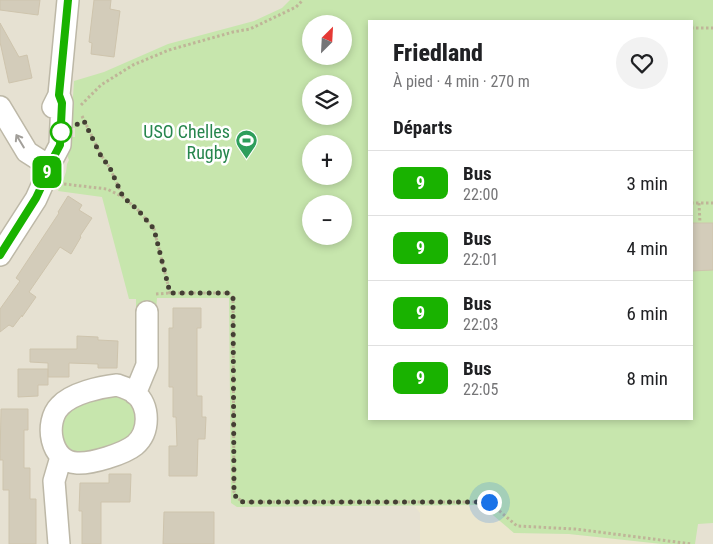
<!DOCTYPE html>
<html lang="fr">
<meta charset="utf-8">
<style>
:root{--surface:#fff;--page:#f2f2f2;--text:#202124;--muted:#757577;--line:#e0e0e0}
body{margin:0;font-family:"Roboto Condensed",sans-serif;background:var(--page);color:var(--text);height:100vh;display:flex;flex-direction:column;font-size:19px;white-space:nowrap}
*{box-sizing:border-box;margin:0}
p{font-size:16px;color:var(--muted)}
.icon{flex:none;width:28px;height:28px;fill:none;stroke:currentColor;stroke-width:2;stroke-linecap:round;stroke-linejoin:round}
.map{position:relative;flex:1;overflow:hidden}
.details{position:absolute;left:368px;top:20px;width:325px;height:400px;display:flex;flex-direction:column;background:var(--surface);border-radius:0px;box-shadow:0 2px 8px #0003}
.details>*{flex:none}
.badge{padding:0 10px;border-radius:8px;font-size:18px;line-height:32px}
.needle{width:32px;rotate:24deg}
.fabs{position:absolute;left:302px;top:15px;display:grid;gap:10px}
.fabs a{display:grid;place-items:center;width:50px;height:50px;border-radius:50%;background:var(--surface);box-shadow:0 2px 8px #0003;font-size:25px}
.you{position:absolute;width:25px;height:25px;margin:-12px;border:4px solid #fff;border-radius:50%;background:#1a73e8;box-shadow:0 0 0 8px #1a73e833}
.map>.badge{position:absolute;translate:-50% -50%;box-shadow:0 0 0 2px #fff}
h2{padding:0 25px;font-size:19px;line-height:45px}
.round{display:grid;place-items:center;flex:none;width:52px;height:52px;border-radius:26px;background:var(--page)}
.overview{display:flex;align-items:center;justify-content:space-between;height:85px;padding:0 25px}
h1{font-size:24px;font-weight:800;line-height:38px}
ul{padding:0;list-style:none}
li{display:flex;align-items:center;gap:15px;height:65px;padding:0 25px;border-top:1px solid var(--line)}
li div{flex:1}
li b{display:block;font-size:19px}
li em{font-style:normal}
li .badge{min-width:55px;font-weight:700;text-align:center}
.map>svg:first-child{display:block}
.residential{fill:#e6e1d2;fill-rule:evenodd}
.education{fill:#ebe6ce}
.green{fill:#c7e6ad;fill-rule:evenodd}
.building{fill:#d3ccba;stroke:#cec4ad}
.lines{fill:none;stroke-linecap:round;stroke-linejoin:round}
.minor-casing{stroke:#bdb8a7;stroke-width:24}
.path{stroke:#bfb598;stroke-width:3;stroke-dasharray:2.5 2.5;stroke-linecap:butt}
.minor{stroke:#fff;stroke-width:21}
.oneway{stroke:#a29f9a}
.line-casing{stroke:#fff;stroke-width:11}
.line{stroke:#19b200;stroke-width:8}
.walk{stroke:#443f34;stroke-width:5;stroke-dasharray:0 9}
.stop-dot{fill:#fff;stroke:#19b200;stroke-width:2.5}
.labels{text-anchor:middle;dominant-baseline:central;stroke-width:5;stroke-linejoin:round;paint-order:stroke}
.leisure-label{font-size:18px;fill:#27864d;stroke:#fff;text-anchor:end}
</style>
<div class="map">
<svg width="713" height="544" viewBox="0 0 713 544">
<rect width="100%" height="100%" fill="#f2efe4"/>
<!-- residential -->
<path class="residential" d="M0,0h713v544h-713zM369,21h322v398h-322zM311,24h33v32h-33zM311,84h33v32h-33zM311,144h33v32h-33zM311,204h33v32h-33z"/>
<!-- education -->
<path class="education" d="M481,505l33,28 55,1 93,10h-242v-31l-6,-7z"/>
<!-- green -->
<path class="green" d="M290,0h423v523l-15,1 -3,20h-33l-93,-10 -55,-1 -33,-28 -244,2 -6,-4 -2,-205h-72l-1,13 -20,-1v-11h-7l-27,-102 -44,-6 4,-8 4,-11 1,-8 2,-4 -2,-5 4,-18h4v-9h-4l3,-47 30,-9 64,-28 86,-23 28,-13zM369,21h322v398h-322zM311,24h33v32h-33zM311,84h33v32h-33zM311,144h33v32h-33zM311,204h33v32h-33z
M117,395c10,4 19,10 19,22 0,7 -1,13 -5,18 -6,9 -40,19 -50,18 -12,-1 -21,-14 -21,-25 1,-6 6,-13 8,-18l31,-13z"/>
<!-- building -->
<path class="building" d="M0,0h40l-2,15 -38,-5z
M94,0h17l-1,9 10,2 -6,46 -23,-3 1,-11 -3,-1z
M0,23l19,34 8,-2 5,23 -23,5 -9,-41z
M68,196l14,9 -3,5 13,8 -12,18 1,1 -10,17 -11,-7 -31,45 7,5 -14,20v-2l-9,12 -4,-2 -9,7v-23l20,-28 -4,-3 43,-65 -1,-1z
M691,223h22v47l-22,1z
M173,308h28v20h-4v68h5v21h4l-1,22h-7l-1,37h-28v-30h8l-1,-29h-3v-30h-4v-59h4z
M77,336l21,1v3l20,1 -1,27h-19v-4l-29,-1v14h-21v-14l-18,-1v-13h47z
M18,369h30v16h-10v11l-20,1z
M1,409h27v21h-4v38h6v31h6v45h-27v-54h-6v-30h-3z
M109,474h22l-1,28h-29v42h-19v-33h-3l1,-28h29z
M164,512h50v32h-51z"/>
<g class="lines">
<defs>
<path id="minor" d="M0,107l27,45 22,14
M53,107l6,-12 9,-95
M0,255l36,-56 8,-18 5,-15 11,-21 2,-42 -3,-8
M117,385c6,2 13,4 18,8 15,13 15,39 0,52 -11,9 -44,19 -58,18 -27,-1 -33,-41 -17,-57 12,-13 40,-19 57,-21z
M135,394l12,-29v-53
M59,544l-5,-63 7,-24"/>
</defs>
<!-- minor casing -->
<use href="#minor" class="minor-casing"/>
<!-- path -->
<path class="path" d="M691,28h22
M81,105l20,-20 32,-20 36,-15 64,-18 17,-3 46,-22 7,-7
M82,116l19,39 9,13 13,29
M64,184l43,5 16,8 15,13 16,19 16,64h59l4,4 1,195 2,5 7,5h246l28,24 58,3 117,15
M691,203h22
M699,203l1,20
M156,294l14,-1"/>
<!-- minor -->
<use href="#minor" class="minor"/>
</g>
<!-- one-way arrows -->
<defs><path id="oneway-shaft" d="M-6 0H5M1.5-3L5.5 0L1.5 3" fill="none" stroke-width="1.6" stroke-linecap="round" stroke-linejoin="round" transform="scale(1.25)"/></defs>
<use class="oneway" href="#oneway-shaft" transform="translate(20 141) rotate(-121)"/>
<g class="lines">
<defs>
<path id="line" d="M0,255l36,-57 8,-17 5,-15 11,-21 2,-42 -3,-8 9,-95"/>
</defs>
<!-- line casing -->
<use href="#line" class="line-casing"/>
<!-- line -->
<use href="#line" class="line"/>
<!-- walk -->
<path class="walk" d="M61,132l23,-11 17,35 9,12 13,29 15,13 16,19 16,64h59l4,4 1,195 2,5 7,5h246"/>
</g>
<!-- icons -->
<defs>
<symbol id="stadium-pin" viewBox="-11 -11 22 30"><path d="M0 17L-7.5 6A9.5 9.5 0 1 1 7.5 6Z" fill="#2e9e5b" stroke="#fff"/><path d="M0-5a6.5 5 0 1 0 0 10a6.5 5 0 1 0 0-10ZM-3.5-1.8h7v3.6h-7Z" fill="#fff"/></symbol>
</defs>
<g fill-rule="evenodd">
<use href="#stadium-pin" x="234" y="128" width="25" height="34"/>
</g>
<!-- markers -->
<circle class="stop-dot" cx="61" cy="132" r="10"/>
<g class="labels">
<!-- leisure labels -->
<g class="leisure-label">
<text x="230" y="131">USO Chelles<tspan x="230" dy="21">Rugby</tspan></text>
</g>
</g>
</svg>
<div class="fabs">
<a><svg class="needle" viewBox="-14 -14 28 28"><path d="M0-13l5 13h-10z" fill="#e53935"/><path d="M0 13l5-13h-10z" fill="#757577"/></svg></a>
<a><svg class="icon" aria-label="layers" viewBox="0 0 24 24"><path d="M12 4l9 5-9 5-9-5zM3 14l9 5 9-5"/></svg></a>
<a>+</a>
<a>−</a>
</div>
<div class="you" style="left:489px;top:502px"></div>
<b class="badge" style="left:47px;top:172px;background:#19b200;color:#fff">9</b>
<section class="details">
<div class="overview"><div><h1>Friedland</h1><p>À pied · 4 min · 270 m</p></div><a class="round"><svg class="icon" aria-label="heart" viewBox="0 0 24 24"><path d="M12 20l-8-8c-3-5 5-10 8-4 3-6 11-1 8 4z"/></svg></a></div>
<h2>Départs</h2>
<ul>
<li><span class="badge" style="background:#19b200;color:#fff">9</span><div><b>Bus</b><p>22:00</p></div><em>3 min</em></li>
<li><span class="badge" style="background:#19b200;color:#fff">9</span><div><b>Bus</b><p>22:01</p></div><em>4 min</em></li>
<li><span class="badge" style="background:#19b200;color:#fff">9</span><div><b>Bus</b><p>22:03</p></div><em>6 min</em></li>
<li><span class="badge" style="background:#19b200;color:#fff">9</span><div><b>Bus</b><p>22:05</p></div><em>8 min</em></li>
</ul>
</section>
</div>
